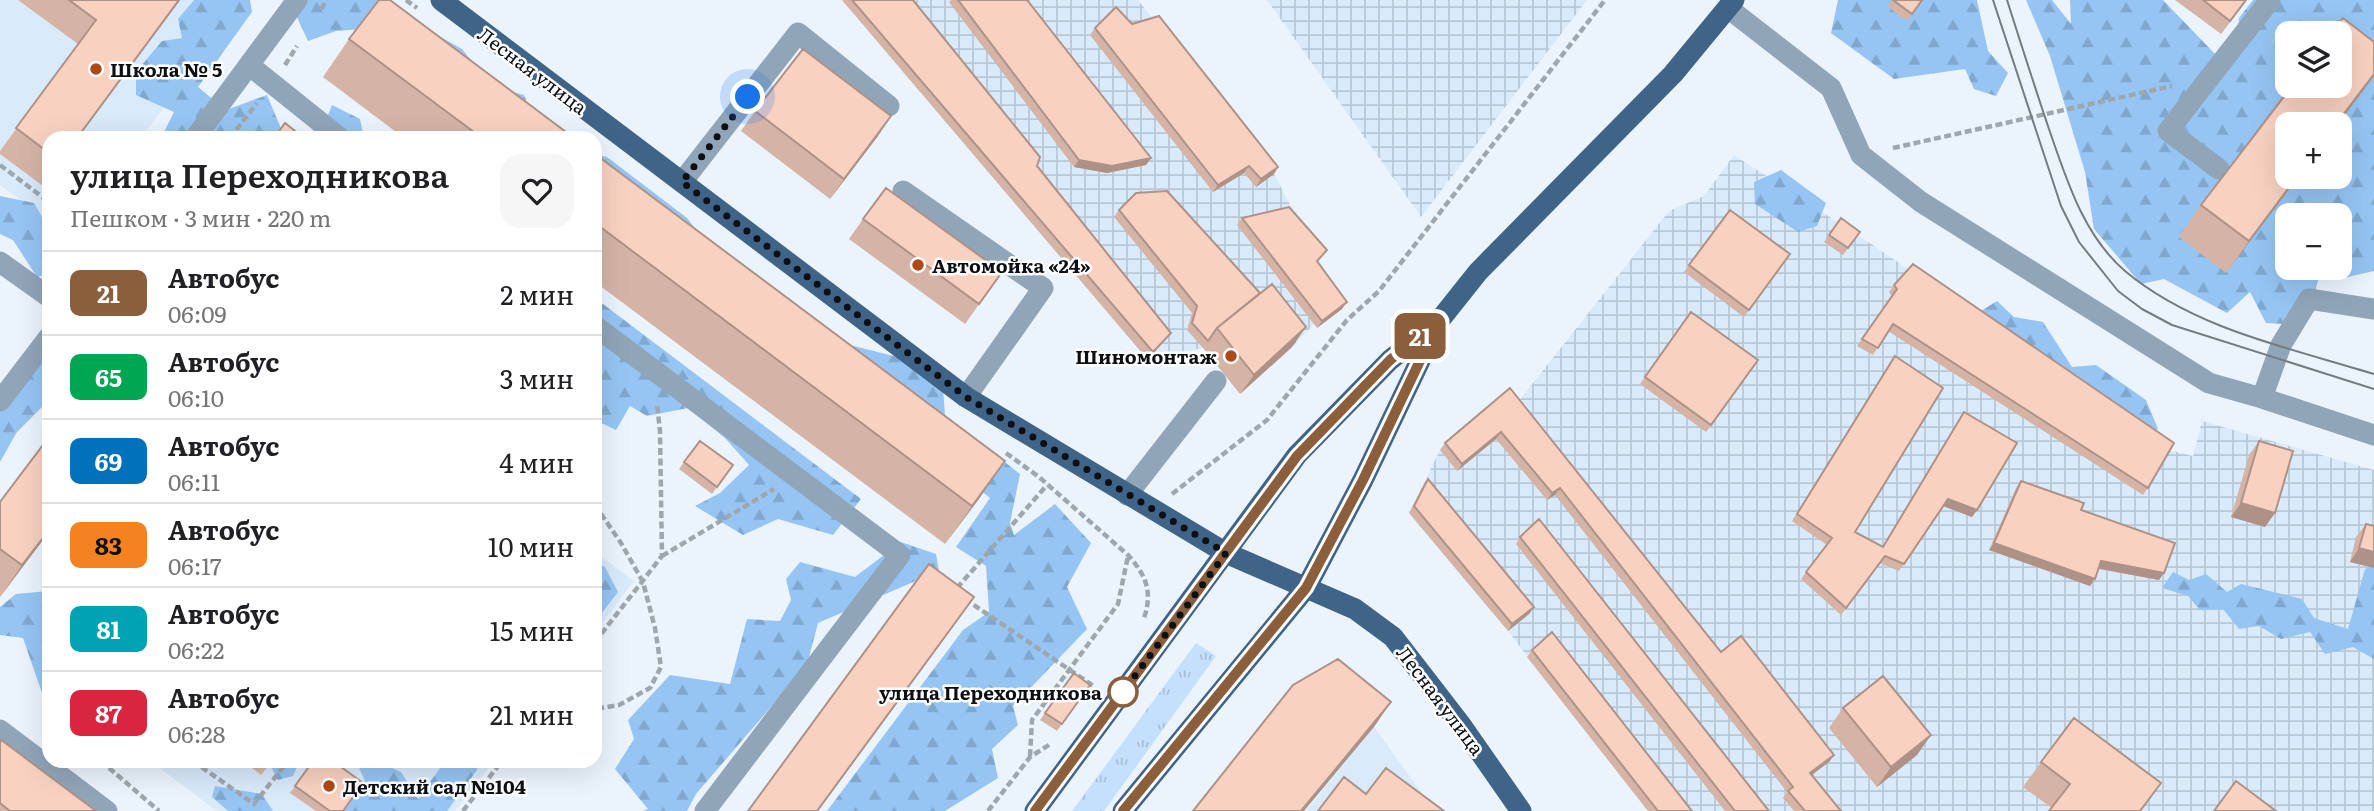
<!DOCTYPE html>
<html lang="ru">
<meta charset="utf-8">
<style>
:root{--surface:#fff;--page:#f6f6f6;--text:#202124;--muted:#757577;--line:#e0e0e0}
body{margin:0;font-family:Literata,serif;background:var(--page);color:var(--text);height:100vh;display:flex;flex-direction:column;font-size:26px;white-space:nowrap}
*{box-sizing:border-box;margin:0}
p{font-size:23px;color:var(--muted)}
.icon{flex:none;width:38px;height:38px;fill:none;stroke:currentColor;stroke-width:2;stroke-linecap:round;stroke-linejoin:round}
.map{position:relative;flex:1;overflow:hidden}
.sheet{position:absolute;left:42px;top:131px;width:560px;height:637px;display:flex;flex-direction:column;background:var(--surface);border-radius:21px;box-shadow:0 7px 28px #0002}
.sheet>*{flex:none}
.badge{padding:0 14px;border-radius:10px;font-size:24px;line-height:46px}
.controls{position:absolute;left:2275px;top:21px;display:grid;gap:14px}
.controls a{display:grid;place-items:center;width:77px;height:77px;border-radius:14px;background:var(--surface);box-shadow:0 7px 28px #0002;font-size:35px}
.you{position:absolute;width:35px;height:35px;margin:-18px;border:5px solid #fff;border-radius:50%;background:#1a73e8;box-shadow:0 0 0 10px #1a73e833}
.map>.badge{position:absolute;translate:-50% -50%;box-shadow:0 0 0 4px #fff}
.round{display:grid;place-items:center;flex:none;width:74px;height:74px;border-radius:21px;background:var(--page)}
.summary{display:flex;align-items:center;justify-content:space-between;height:119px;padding:0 28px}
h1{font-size:33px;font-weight:600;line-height:52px}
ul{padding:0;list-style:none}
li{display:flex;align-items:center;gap:21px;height:84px;padding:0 28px;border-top:2px solid var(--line)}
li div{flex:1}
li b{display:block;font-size:26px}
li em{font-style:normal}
li .badge{min-width:77px;font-weight:700;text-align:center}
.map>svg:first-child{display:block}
.built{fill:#d9eafb}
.industrial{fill:url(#industrial-grid)}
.grass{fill:url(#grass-tufts)}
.forest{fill:url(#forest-firs);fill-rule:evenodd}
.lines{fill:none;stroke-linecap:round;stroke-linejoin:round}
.path{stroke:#9fa7ae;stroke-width:4.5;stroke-dasharray:7 3.5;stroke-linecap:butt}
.minor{stroke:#91a5b9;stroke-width:21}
.major{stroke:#406487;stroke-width:21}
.tram{stroke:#757b81;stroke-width:2}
.wall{fill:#d5b4a6}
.shaded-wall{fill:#ae9287}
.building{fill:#f8d1c1;stroke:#ae9287;stroke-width:2}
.line-casing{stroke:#fff;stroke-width:16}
.line{stroke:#8b5e3c;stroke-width:10}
.walk{stroke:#0c1014;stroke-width:7;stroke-dasharray:0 12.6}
.poi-dot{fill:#ae4a17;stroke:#fff;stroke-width:2.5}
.stop-dot{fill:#fff;stroke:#8b5e3c;stroke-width:3.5}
.labels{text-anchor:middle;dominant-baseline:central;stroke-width:5;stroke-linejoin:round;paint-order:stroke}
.poi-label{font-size:19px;font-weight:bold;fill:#0c1014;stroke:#fff;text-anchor:start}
.street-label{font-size:19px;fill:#0c1014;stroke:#fff}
.stop-label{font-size:19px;font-weight:bold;fill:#0c1014;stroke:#fff;text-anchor:end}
</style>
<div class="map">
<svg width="2374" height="811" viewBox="0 0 2374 811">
<defs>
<pattern id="industrial-grid" width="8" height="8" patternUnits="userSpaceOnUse" patternTransform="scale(1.75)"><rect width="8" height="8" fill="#d9eafb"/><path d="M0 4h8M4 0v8" fill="none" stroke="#b9c8d6"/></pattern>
<pattern id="grass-tufts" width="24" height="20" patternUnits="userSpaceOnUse" patternTransform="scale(1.75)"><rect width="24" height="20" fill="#c5e0fc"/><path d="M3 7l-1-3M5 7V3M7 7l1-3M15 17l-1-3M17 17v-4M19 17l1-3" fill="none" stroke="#a8bfd7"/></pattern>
<pattern id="forest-firs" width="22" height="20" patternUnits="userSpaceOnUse" patternTransform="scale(1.75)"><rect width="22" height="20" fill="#96c5f3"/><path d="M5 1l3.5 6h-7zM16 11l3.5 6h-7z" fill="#80a8cf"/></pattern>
</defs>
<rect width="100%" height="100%" fill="#ebf4fd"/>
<!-- built -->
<path class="built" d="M0,0h244l-103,138h-92v84l-49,-37z
M595,552l39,29 -39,51z
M1374,727l61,84h-129z
M150,761h344l-39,50h-238z"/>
<!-- industrial -->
<path class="industrial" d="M842,0h296l136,174 65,124 -47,49 -34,-44 -55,45 -55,12z
M1267,0h320l-166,217z
M1734,155l139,90 296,205 24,6 9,-35 172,49v341h-726l-140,-180 -99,-118 31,-63 65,-55 10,11 154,-195 35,-15z"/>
<!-- grass -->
<path class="grass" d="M1196,643l20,13 -112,155h-32z"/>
<!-- forest -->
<path class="forest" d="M194,0h56l2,12 -54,75 28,23 41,-15 18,43h-124l13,-26 -38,-17v-23l26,-31 20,-3 -4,-19z
M289,0h102l23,22 48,27 31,38 31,8 10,26 -156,-93 -42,3 -28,10z
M1838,0h139l11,51 20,22 -12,23 -22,-7 -9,-20 -71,10 -63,-46z
M2026,0h26l19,24 -1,-24h93l54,56 19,-5 3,-33 14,-18h121v271l-35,8 -20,-1 -15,47 -38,-2 -16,-31 -23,21 -63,-34 -23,5 -47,-55 -9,-57 -35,-116zM2287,33h53v53h-53zM2287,124h53v53h-53zM2287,215h53v53h-53z
M332,105l28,14 4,19h-45z
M595,154l12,3 80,61 27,35 118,96 22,-3 59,15 30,27 2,27 75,59 -10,49 4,12 41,-31 36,39 -24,44 20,42 -74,77 5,19 -26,24 6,29 -53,33h-118l136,-181 26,-18 -3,-46 -30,-19 34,-49 -92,-74z
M1781,170l45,33 -9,23 -19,6 -43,-28 -1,-22z
M0,196l34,7 15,26v45l-12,3 -24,-37 -13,-6z
M1997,301l17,16 29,5 29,45 24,-2 50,35 12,29 -31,14 -117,-91 -3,-25 -24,11 -15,-19z
M603,304l258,195 -28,36 -55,-16 -35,16 -48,-29 25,-13 29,-28 -24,-27 -37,-30 -41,8 -17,-10 -14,24 -21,-10v-115z
M49,339v61l-32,32 -17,30v-73z
M901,542l35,12 3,17 -121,52 -11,42 -111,129 -9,17h-44l5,-2 -33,-40 19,-30 -6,-19 42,-45 60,9 17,-65 33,2 11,-21 -5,-21 14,-17 55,15z
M49,547v152l-7,-6 -19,-55 -23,-3v-28l16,-13 32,-3 -6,-36z
M595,561l10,6 13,25 -23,30z
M2374,565v94l-21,-12 -28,7 -15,-22 -29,7 -22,-13 -20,3 -16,-20 -23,1 -12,-14 -26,-8 11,-16 16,8 17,-6 21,18 14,-8 61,15 12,19 34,11 17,-60z
M268,761h32l-7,15 -15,4z
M356,761h31l-2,4 16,7 17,27 27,-38h33l-1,9 -30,41h-122l12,-19 28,-11z
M215,786l47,8 11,17h-45l-16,-14z"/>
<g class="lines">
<!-- path -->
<path class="path" d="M406,0l11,8
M321,9l6,-9
M285,65l12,-19
M230,138l27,-35
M1893,148l279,-62
M0,165l49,37
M1006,453l33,24 89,78c18,20 25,37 16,63
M1172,494l95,-74 80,-100 32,-29 226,-291
M595,505l26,38 22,39 12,46 6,39 -11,21 -31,17 -24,4
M662,556l112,-67
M957,588l90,-103
M965,599l130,88
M595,642l67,-86 -2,-125 -3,-27
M1030,756l2,-36 86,-116 10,-48
M101,761l58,50
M193,761l61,43 34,-43
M463,811l39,-50
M988,811l42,-54 22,-14"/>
<!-- minor -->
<path class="minor" d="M1728,8l103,80 30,67 60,47 288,181 53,15 112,37
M249,65l91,73
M195,138l102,-138
M2219,169l-51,-38 102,-131
M682,182l116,-149 91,73
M903,191l140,97 -77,109
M0,262l49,35
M595,326l305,229 -195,256
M2262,398l19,-53 28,-46 65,10
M0,401l49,-64
M1127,495l89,-114
M0,730l107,81"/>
<!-- major -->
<path class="major" d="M441,0l525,397 260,156 129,56 38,28 68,88 60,86
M1035,811l262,-356 93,-95 44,-35
M1123,811l183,-223 57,-108 76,-159 39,-49 195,-198 61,-74"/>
<!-- tram -->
<path class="tram" d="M1993,0l68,206 18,36 39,49 24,18 30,16 202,64
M2007,0c14,44 28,88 43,132 17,49 34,104 75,139 69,58 165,77 249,103"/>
</g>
<!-- wall -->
<path class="wall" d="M18,0h162l-102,138h-29v40l-6,8 -43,-32v-3l78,-107z
M842,0h71l124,166 134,167 -23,27z
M951,0h76l124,158 -5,7 -39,8 -33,-6 -125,-165z
M1892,0h30l-15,21 -19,-14z
M2175,0h72l-26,34z
M1132,24l146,143 -4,7 -18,13 -12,-14 -31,19 -123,-157 5,-7z
M349,39l225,99h-170l-81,-61z
M2374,42v34l-36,48h-51v53h11l-72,96 -47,-36 22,-32z
M755,111l123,25 -48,63 -89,-68z
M595,154l410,307 -60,83 -350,-262z
M1119,210l141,83 46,34 -14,20 -52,47 -37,-46 -16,-18 5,-17 -78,-96z
M1730,210l60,44 -46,63 -60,-45z
M1242,218l85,32 -10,12 25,47 -25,19 -80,-103z
M1841,218l19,14 -17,23 -19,-13z
M863,219l139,53 -37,52 -116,-85z
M1894,285l254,203 -5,7 -255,-164 -15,24 -16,-9 35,-50 -3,-4z
M1691,312l67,48 -52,72 -66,-48z
M1890,363l-35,169 28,14 81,-134 13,98 -5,7 -29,-11 -44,65 -19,-8 -39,52 -40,-36 26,-34 -35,-24z
M1510,388l211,264 113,103 -5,7 -18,13 30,36h-47l-11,-13 4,-6 -232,-297 -8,5 -51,-61 -39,32 -17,-21 5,-7z
M700,441l33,24 -21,29 -33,-25z
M2259,441l6,86 -34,-10 18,-62z
M1428,479l106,128 -5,7 -21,17 -99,-118 14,-27z
M2021,481l60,29 78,70 -61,-11 -3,10 -5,7 -101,-36 27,-62z
M0,502l49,30 -49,65z
M2366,524l8,2v42l-24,-6 6,-25z
M1520,537l249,274h-44l-209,-267z
M1532,650l160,161h-44l-121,-154z
M1074,673l16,12 -33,46 -17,-11z
M1843,708l88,27 -14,20 -40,32 -48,-59z
M0,739l96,72h-96z
M243,761h29l-11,14z
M313,761l30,50h-27l-26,-18z
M2041,762l120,21 -20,28h-92l3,-3 -29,-21z"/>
<!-- shaded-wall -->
<path class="shaded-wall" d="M179,0h1l-103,138z
M2374,74v2l-36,48h-2z
M891,116l-13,20 -48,63 14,-20z
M1151,158l-5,7 -39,8 -33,-6 5,-7z
M1249,166l-5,7 -31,19 5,-7z
M1278,167l-4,7 -18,13 5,-8z
M2297,177h1l-72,96 23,-32z
M1347,302l-5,7 -25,19 5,-7z
M1306,327l-14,20 -52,47 14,-19z
M1501,432l-5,7 -39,32 5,-7z
M1005,461l-26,38 -34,45 27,-38z
M1560,488l-5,7 -8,5 5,-7z
M1948,499l29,11 -5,7 -29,-11z
M2241,503l34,10 -10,14 -34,-10z
M49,530v2l-49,65 22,-32z
M1994,543l101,36 -5,7 -101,-36z
M2359,548l15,4v16l-24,-6z
M2101,561l63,12 -5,7 -63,-12z
M974,597l-27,38 -129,176h-1z
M1534,607l-5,7 -21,17 4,-7z
M1391,702l-17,25 -70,84h-3z
M1931,735l-14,20 -40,32 14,-20z
M1834,755l-5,7 -24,18 5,-7z"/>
<!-- building -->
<path class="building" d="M69,0h110l-102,138h-28v15l-33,-25 80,-108z
M379,0h11l184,138h-92l-133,-99z
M852,0h61l127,157 -3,9 134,167 -18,19z
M958,0h69l124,158 -39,8 -33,-6z
M1893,0h29l-10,14z
M2203,0h43l-16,21z
M1116,7l16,17 27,-8 119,151 -17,12 -12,-13 -31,19 -123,-157z
M2343,18l31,24v32l-38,50h-49v53h10l-48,64 -48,-36 91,-119h48v-53h-9z
M803,49l88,67 -47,63 -89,-68z
M285,123l19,15h-30z
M595,154l410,307 -33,45 -377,-283z
M886,188l116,84 -23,32 -116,-85z
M1167,191l93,102 -43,35 -9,13 -16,-18 5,-17 -78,-96 17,-17z
M1289,207l38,43 -10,11 30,41 -25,19 -80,-103z
M1730,210l60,44 -41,56 -60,-45z
M1841,218l19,14 -12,16 -19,-13z
M1913,264l261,179 -26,45 -255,-164 -15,24 -16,-9 35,-50 -3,-4z
M1272,284l34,43 -52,48 -37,-47z
M1691,312l67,48 -47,65 -66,-48z
M1895,356l48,32 -88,144 28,15 81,-135 53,31 -40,67 -29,-11 -44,65 -19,-8 -39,52 -40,-36 26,-34 -35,-24z
M1510,388l211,264 20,-16 93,119 -24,18 31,38h-36l-17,-20 5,-4 -233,-299 -8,5 -51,-61 -39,32 -17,-21z
M49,437v93l-27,35 -22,-16v-47z
M700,441l33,24 -16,22 -33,-25z
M2259,441l34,10 -18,62 -34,-10z
M1428,479l106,128 -22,17 -98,-118z
M2021,481l63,22 -3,7 94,33 -11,30 -63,-12 -6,18 -101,-36z
M1539,519l230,292h-34l-215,-274z
M2366,524l8,2v26l-15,-4z
M929,564l45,33 -157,214h-69z
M1552,632l140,179h-34l-126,-161z
M1338,659l53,43 -90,109h-108l100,-126z
M1074,673l16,12 -28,39 -17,-11z
M1883,676l48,59 -40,32 -48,-59z
M2074,718l87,65 -21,28h-91l21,-27 -29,-22z
M0,739l96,72h-86l-10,-8z
M313,761h20l30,22 -20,28h-13l-35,-25z
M1386,768l58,43h-126l26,-34 22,17z
M2236,781l40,30h-62z"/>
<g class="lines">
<defs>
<path id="line" d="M1035,811l262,-355 93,-96 49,-39 -76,159 -57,108 -183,223"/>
</defs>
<!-- line casing -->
<use href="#line" class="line-casing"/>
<!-- line -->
<use href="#line" class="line"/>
<!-- walk -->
<path class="walk" d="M748,97l-66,85 284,215 260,156 -103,139"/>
</g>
<!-- markers -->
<g class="poi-dot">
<circle cx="96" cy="69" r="7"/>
<circle cx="918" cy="265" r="7"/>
<circle cx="1231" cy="356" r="7"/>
<circle cx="329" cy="786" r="7"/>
</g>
<circle class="stop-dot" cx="1123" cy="692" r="14"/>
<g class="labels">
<!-- poi labels -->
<g class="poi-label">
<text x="110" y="69">Школа № 5</text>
<text x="932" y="265">Автомойка «24»</text>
<text x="1217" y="356" text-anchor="end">Шиномонтаж</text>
<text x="343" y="786">Детский сад №104</text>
</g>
<!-- street labels -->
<g class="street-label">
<text transform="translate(533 70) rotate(37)">Лесная улица</text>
<text transform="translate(1441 700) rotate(53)">Лесная улица</text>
</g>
<!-- stop labels -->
<g class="stop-label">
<text x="1102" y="692">улица Переходникова</text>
</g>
</g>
</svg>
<div class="controls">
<a><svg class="icon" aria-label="layers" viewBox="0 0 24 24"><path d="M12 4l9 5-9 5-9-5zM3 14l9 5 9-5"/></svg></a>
<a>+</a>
<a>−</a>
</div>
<div class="you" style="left:748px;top:97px"></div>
<b class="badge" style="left:1420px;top:336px;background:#8b5e3c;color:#fff">21</b>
<section class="sheet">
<div class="summary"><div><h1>улица Переходникова</h1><p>Пешком · 3 мин · 220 m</p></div><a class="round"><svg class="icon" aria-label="heart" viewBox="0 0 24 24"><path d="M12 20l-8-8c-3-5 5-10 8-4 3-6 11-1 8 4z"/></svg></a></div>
<ul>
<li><span class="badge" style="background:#8b5e3c;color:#fff">21</span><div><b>Автобус</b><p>06:09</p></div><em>2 мин</em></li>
<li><span class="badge" style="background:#00a651;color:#fff">65</span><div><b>Автобус</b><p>06:10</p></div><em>3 мин</em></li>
<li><span class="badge" style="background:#0072bc;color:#fff">69</span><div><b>Автобус</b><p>06:11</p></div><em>4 мин</em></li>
<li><span class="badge" style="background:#f58220;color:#111">83</span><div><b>Автобус</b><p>06:17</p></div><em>10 мин</em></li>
<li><span class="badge" style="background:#00a3b4;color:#fff">81</span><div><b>Автобус</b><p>06:22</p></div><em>15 мин</em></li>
<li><span class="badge" style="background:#d7263d;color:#fff">87</span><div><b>Автобус</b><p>06:28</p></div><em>21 мин</em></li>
</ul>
</section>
</div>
